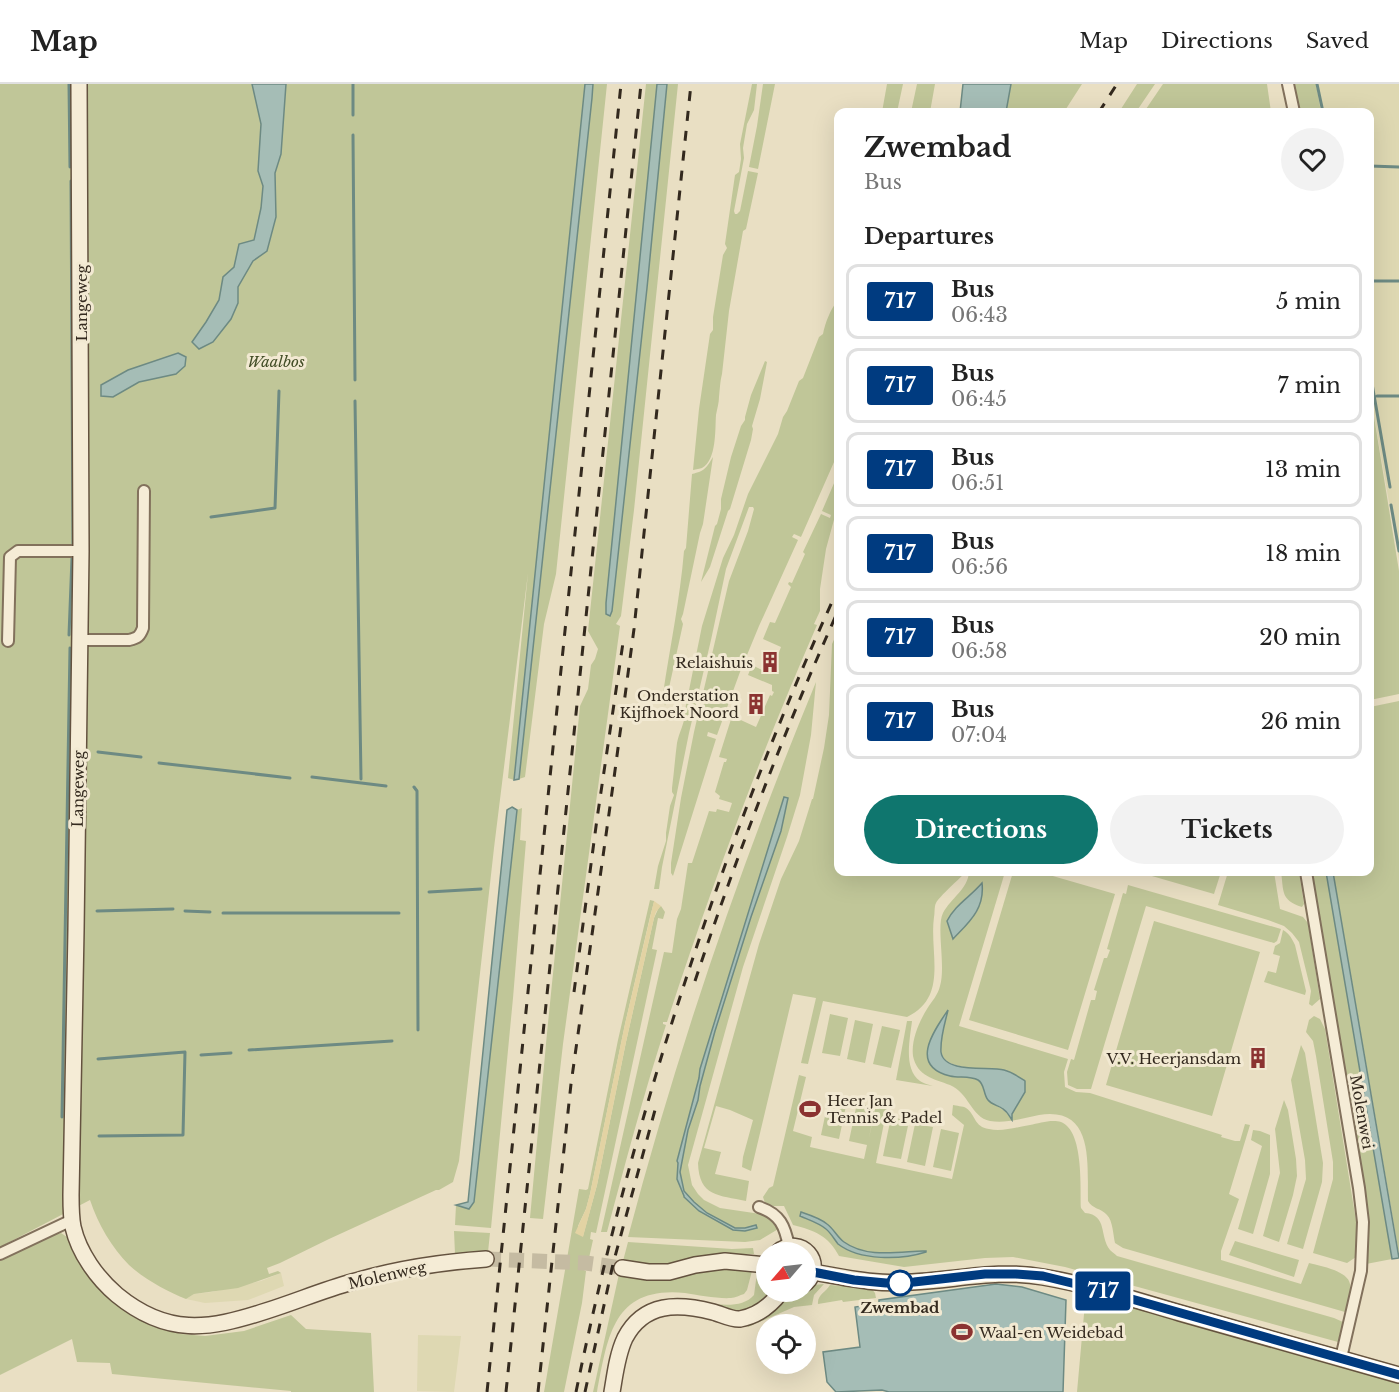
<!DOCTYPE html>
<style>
:root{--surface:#fff;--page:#f2f2f2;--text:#222;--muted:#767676;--line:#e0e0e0;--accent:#0f766e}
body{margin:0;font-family:"Libre Baskerville",serif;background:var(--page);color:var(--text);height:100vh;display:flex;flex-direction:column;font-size:22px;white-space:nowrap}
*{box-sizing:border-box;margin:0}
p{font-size:20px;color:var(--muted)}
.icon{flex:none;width:33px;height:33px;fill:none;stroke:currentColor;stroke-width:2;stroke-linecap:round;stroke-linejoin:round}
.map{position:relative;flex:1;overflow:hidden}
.details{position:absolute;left:834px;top:24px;width:540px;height:768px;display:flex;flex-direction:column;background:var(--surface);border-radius:12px;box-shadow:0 6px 24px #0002}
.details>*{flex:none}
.badge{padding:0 12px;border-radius:4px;font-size:21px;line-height:39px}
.needle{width:39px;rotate:242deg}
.buttons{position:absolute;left:756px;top:1158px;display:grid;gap:12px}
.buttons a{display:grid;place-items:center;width:60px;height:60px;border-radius:50%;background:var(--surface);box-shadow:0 6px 24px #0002;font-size:30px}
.map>.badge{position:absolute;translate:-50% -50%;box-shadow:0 0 0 3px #fff}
h2{padding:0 30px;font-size:22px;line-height:54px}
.round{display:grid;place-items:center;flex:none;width:63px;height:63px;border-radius:32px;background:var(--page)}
.overview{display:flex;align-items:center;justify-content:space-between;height:102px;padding:0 30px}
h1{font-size:28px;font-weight:700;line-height:45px}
.button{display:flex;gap:12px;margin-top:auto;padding:12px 30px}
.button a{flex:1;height:69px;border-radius:36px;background:var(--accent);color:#fff;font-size:24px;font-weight:700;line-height:69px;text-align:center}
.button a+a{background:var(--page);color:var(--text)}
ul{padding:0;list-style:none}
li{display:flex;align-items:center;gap:18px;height:75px;margin:0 12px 9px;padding:0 18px;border:3px solid var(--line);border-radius:12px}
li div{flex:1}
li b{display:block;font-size:22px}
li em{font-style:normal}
li .badge{min-width:66px;font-weight:700;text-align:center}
header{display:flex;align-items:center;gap:36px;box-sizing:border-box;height:84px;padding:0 30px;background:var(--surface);border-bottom:2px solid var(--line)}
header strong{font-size:28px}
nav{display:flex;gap:33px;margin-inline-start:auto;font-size:21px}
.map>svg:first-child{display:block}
.farmland{fill:#ded8b2}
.green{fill:#c0c698;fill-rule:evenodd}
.sand{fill:#e3d3a3}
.water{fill:#a5bdb6;stroke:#6d8a83;stroke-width:1.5}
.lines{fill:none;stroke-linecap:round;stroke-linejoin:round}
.stream{stroke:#6d8a83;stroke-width:3}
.secondary-tunnel{stroke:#c5bba2;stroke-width:15;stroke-dasharray:15 8;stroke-linecap:butt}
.street-casing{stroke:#82715c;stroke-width:14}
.secondary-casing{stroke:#64523f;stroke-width:18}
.street{stroke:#f5ecd6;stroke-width:10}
.secondary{stroke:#f5ecd6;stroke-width:15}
.rail{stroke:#33291e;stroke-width:3;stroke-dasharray:10 10;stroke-linecap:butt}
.line-casing{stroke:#fff;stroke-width:14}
.line{stroke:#003b80;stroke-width:9}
.stop-dot{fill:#fff;stroke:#003b80;stroke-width:3}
.labels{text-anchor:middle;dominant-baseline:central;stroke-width:6;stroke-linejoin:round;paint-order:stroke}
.street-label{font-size:15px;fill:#33291e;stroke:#f2e9d2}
.park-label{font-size:15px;font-style:italic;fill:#434e27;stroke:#f2e9d2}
.poi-label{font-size:15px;fill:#33291e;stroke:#f2e9d2;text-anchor:end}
.stop-label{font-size:15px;font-weight:bold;fill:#33291e;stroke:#f2e9d2}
</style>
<header>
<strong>Map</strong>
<nav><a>Map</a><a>Directions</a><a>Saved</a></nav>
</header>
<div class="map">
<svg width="1399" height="1308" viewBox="0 0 1399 1308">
<rect width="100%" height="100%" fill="#e9dfc3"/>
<!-- farmland -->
<path class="farmland" d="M1316,0h83v476l-29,-168v-280h-49z
M281,1189l3,13 -36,14 -43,3 -19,-4 8,-5 18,-2 49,-11z
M418,1251l43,1 -7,56 -37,-1z"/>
<!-- green -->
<path class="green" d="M0,0h587l-10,81 -63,615 -6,-2 20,-205 -34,275 -35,313 -6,21 -14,8h-3l-107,49 -49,24 -13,5 2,6 9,-3 3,2 -43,15 -44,6 -8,5c-18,-7 -42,-20 -57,-34 -17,-17 -31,-41 -39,-65l-90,47z
M593,0h14l-51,490 -12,50 -19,153 -6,2z
M646,0h32l-44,426 -13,106 -5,8 4,2 -57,418 -20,175 -13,-1 17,-185 33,-327 8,-17 3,-24 4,-6 3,-10 -10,-18z
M752,0h5l-3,26 -7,14 -4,24 1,10 -10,53 1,3h2l3,-3 8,-40 10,2 -12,56 -3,2 -14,80 -7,63c-2,8 -2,14 -3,23 0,6 -2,12 -3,18 -1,13 1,45 -14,53 -2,1 -6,1 -9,2l6,-61 11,-75 3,-4v-13l10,-62 4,-7 -2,-4 10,-69 4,-3 2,-13 -1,-15z
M763,0h12l-17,85 -9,-2 8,-41z
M887,0h16l-6,28h-15z
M917,0h18l-5,28h-19z
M1011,0h71l-18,28h-58z
M1137,0h18l-19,28h-17z
M1163,0h104l4,28h-127z
M1293,0h23l5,28h-23z
M838,216v153l-37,84 -7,-3 -2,3 6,3 -39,86 -19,46 -23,63 -9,-3 -1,4 9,3 -43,137 -2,-3v-10l10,-65 13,-66 35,-151 19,-50 6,-22 -1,-2h-4l-23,62 -15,71 -22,93 -27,134 -3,22h-5l4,-23 8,-25v-8l4,-27 4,-11 -2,-3v-4c2,-15 3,-30 5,-45 2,-11 9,-22 8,-33l17,-84 21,-68 11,-23 14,-41 30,-60 5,-17 4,-6 12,-30 4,-3 16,-41 4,-3c2,-11 8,-26 15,-34z
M765,277l2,1 -7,37 -8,27 1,3 -2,11 -21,69 -2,2 -18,56 -9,15 14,-56 2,-2 4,-15v-10l10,-42 10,-31 4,-6v-3l6,-22z
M1370,308l29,179v123l-29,6z
M713,373l-10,67 -3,9 -17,81 -2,5 2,5 -18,82 -2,-12c7,-47 17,-95 21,-143l2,-3 6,-74c13,-3 14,-6 21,-17z
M838,390v31l-12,44 -6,40v22l-6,13 3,1c-58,133 -106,262 -150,397h-4v2l3,1c-22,68 -41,139 -59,207h-6l63,-280 8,1 5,-34 4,-10 7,-46h4l17,-52 7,1 1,-3 12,3 3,-9 -13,-4 1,-3 -5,-4 9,-30h2l1,-3 -8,-2 13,-41 24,11 14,-32 2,1 2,-4 -2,-1v-6l-24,-10 4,-10 18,9 2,-4 7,2v-2l-6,-2 8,-21 -18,-8 7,-17 5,1 16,-36 -3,-3 1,-2 3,1 13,-29 -2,-2 18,-38 9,4 1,-3 -9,-4z
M838,547v241h127v1c-6,6 -26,24 -29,30 -2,4 -1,10 -2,14 -5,36 15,80 -27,100l-84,-16 -15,63 -7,-1 15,-65 -23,-4 -42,177 -9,-4 1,-10 10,-37 -23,-10 -14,-4 -12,42 17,4 -6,22 34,7 -3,20c-27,-6 -47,-4 -48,-38l61,-219 22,-65 18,-38 13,-42h1l11,-51 5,-33 3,-71z
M816,598l-5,53 -11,60 -13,42 -44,130 -55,198 4,20 6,9 6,6 16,8 47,7 13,13 -20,12 -15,2 -117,-5c50,-189 113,-374 188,-555z
M1399,617v553l-66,-382h37v-165z
M522,724l-2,32 6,1 -13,157 -22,230 -36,-3 1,-20 13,4 48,-399z
M969,788h36l-46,154 109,33 -4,13 1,15 11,5 14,1 132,42 -1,2 14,4h5l5,-17 5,1 -21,69 10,5 -18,52v9l80,24 8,-21c12,3 39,8 41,21 1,8 -3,20 -5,28l-222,-64 -8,-5c-2,-8 -2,-22 -8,-28 -6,-7 -15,-6 -19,-14 -1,-37 7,-95 -49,-86 -16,3 -33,9 -49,6 -19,-4 -21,-28 -40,-36 -16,-6 -33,-9 -37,-29 -2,-16 6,-34 14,-47 5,-8 11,-14 13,-23 6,-20 -4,-59 3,-73 8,-15 25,-24 26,-41zM981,800l-4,28 -24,27 -6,-18c8,-15 22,-25 34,-37zM947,928c-1,12 -9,29 -5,42 4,17 47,14 62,16l21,22 -13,22 -1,5c-6,-11 -16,-12 -24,-21 -4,-5 -2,-13 -7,-17 -5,-4 -13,-2 -18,-4 -13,-6 -24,-16 -35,-24z
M1013,788h26l76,22 -47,156 -99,-30z
M1138,788h83l-7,22z
M1228,788h46l6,37 23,8 5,6 12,76 -8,7 -3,-2 2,-13 -12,-49 -7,-9 -8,-7 -16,-6 -50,-15z
M1281,788h18l5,32 -2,3c-22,-7 -18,-16 -21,-35z
M1311,788h15l66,387 -26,5 2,-39z
M1128,801l153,44 -4,12 -3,2 -128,-37 -55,183h-14l-9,-4 -1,-13 4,-13 3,1 17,-60h4l2,-9 -3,-1 10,-32h3l3,-8 -3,-1 16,-56 3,1z
M650,816l4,1v1l-4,15 -25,107 -35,170 -4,15 -8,17 5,10 14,-51 29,-143 28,-124 5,-11 2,-1 4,6 -2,7 -5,-1 -6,31 5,1 -61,283 -5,-1 -1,7 3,1 -4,18h-3l-2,12 2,1 -4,32 -18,89h-20l35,-203 7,1 2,-1 30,-149z
M1154,837l106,31 -48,164 -106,-31z
M1283,846c7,4 9,9 12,15l11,46 -1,4 -41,-13 4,-11 8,2 4,-17 -7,-2 2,-8 5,-3z
M830,930l18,4 -8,38 -18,-3z
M1314,932l6,3 5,10 32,198 2,14 -3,16 -9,6 -34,-10 20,-74v-17l-17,-106 -3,-15 -7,-9 3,-12z
M855,936l18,4 -8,39 -18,-4z
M907,937h5c-2,18 -9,48 8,60 3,2 9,4 13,5l-37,-6z
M882,942l18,4 -9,38 -18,-4z
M1301,961l4,8 18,110 -1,19 -19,67 -16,-5 19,-65 -1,-19 -14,-80z
M799,991l7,2 -13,54 19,6 -2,10 54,12 3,-14 -18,-4 8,-38 18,4 -6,31 7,-33 11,3 -11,55 76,16 12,-54 -12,-10 1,-10c3,1 10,1 13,3 10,7 8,19 23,21 13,3 28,-2 41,-4 9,-2 22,-6 31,-3 23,9 19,65 20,86l4,5c23,2 14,23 25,37 2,2 5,4 7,6l217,62 9,4 -5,20 -273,-75 -52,-10 -28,1 -81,9 -65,-11c-10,-20 -25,-26 -46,-31l-9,-19h-11l-8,-3 -2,-6 6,-9 4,-2z
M829,1013l18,4 -8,38 -18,-4z
M1284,1016l4,10 8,49 1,17 -4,19 -14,47 -16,-6 17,-63 -5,-44z
M891,1033l18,4 -8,38 -18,-3z
M915,1040l18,3 -8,39 -18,-4z
M941,1045l18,4 -8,38 -18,-4z
M1253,1046l7,1 10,4v39l-17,60 -15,-5 24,-83 -11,-6z
M454,1147l36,2 -2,19 -33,2z
M61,1149l6,4 28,46 25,25 32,18 29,8 24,2 39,-5 47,-16 15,14 65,4 3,59h-83v-1l-179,-17 -2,-11 -33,-1 -5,-23 -72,36v-114l44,-23z
M1235,1157l64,19 -5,17 -65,-22z
M628,1158l104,7 21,-1 1,6h-35l-48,10h-23l-25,-3z
M726,1183l26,4 -5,19 -3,4c-4,1 -9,4 -13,4 -12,1 -34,-3 -46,-5 -72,-7 -77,43 -88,99h-4l26,-118c27,4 43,7 69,1l2,-2z
M757,1189l9,5v14h4c-16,31 -58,15 -83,8 19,2 53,12 67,-5z
M824,1200l-10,11 -2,10 -18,2 -46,20v-3l23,-11 19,-18 16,-3v-3l8,-4z
M830,1201l41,3 4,5 1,5 -33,4 -1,-2 -24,4c-1,-9 8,-12 12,-19z
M1086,1208l313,92v8h-322z"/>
<!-- sand -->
<path class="sand" d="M654,817l7,5 -5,6 -2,6 -28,124 -29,143 -14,52 -8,-4 11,-24 4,-15 35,-170z"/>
<!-- water -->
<path class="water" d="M252,0h34l-5,70 -6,19 1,44 -9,34 -14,10 -15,26v16l-7,16 -18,23 -14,7 -7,-7 14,-20 13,-22 4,-23 11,-10 5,-23 15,-4 7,-32 2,-22 -5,-15 3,-47z
M585,0h8l-1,14 -73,681 -5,1z
M657,0h10l-20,204 -35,323 -2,5 -4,-2v-11z
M963,0h48l-5,28h-46z
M178,269l8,4 -1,9 -9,8 -37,8 -26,15 -12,-1v-11l27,-15z
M784,713l4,1 -7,33 -30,86 -36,114 -15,55 -2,14 -10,30 -8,42 4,19 10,11 13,11 28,15h10l11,-3 1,3 -12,3 -12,-1 -34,-19 -15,-14v-1l-7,-17 1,-16 -1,-2 22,-83 1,-9z
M512,723l5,3 -43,392 -5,7 -13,-4 12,-3 39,-392z
M1326,788h7l66,386 -7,1z
M982,799c3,26 -13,39 -29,56l-6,-18c8,-16 23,-24 35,-38z
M948,926c-3,13 -8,28 -7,42 3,22 48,14 63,18 8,2 15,7 21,11v11l-13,22v6c-3,-4 -4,-8 -9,-11 -5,-4 -11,-4 -15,-9 -5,-6 -3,-16 -10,-20 -8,-4 -19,-2 -28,-4 -41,-10 -17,-44 -2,-66z
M801,1128c9,3 19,6 26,12 7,5 10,13 17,18 22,16 53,10 79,9h3v1c-25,8 -66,9 -88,-8 -4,-5 -7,-11 -12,-15 -7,-6 -17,-9 -26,-13z
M996,1200l26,3 44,13 -3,92h-174l-7,-2 -46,2 -9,-10 -4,-30 37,-5 -5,-40 24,-4v-3z"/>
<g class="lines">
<!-- stream -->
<path class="stream" d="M69,0l1,83
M353,0v31
M1317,0l6,28
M353,51l2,245
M1370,82l29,1
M71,97l2,364
M1370,197h29
M1370,288l20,115
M1377,312h22
M355,317l6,378
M1391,421l8,46
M211,433l64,-9 4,-117
M69,551l3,-77
M98,668l43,5
M159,679l131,15
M312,693l74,9
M414,703l3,4 1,239
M429,808l52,-3
M97,827l76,-2
M185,827l25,1
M223,829h176
M249,966l143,-9
M201,971l30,-2
M98,975l87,-7 -2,83 -84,1
M62,1033l8,-469"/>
<!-- secondary-tunnel -->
<path class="secondary-tunnel" d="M486,1175l100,4 36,5"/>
<defs>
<path id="street" d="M1288,0l6,28
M80,556h49c9,-2 11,-4 14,-12l1,-137
M8,557l2,-84 8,-6h63
M1306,788l53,316 4,34 -2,49 -20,87
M759,1123c21,7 26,19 30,40
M0,1170l72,-34"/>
<path id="secondary" d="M79,0l2,467 -5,379 -5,265c0,11 0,22 2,32 6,26 24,51 44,68 50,41 91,35 149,16 29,-9 57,-21 86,-29 44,-13 89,-20 134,-23
M778,1168c23,-18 48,11 28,31
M622,1184l26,4h21l26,-7 30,-4 41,4
M813,1188c34,6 64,13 99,10 44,-2 87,-13 131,-5 47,8 92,23 137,36 73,20 146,41 219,62
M612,1308c3,-17 5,-37 13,-54 19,-36 53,-35 88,-26 8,2 19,8 27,7 17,-3 31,-14 41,-27"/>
</defs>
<!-- street casing -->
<use href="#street" class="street-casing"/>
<!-- secondary casing -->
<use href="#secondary" class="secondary-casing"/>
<!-- street -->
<use href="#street" class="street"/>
<!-- secondary -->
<use href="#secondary" class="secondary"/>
<!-- rail -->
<path class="rail" d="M1099,28l18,-28
M695,897c42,-126 89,-250 143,-370
M574,908l23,-173 27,-183
M487,1308l134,-1308
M506,1308l135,-1308
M538,1308l33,-308 43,-306 20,-149 57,-545
M576,1308c41,-200 99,-396 171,-586 28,-73 58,-146 91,-217
M585,1308l28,-128 42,-154"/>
</g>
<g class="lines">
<defs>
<path id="line" d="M806,1199l3,-3 4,-8 41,8 32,3 28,-1 71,-8h31l27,2 57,14 299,85"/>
</defs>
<!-- line casing -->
<use href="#line" class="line-casing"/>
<!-- line -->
<use href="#line" class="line"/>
</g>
<!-- icons -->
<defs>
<symbol id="building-bare" viewBox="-9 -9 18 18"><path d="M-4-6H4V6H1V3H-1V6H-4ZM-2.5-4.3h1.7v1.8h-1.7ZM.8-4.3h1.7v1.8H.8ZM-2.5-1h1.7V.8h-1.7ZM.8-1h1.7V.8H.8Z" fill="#8b3331" stroke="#f2e9d2" stroke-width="2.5" paint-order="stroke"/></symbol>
<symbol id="stadium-bare" viewBox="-9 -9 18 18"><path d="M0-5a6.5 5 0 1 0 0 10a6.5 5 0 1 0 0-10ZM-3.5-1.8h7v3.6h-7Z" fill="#8b3331" stroke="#f2e9d2" stroke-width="2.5" paint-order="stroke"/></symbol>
</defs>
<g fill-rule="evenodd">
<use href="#building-bare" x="755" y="563" width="30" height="30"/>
<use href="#building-bare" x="741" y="605" width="30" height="30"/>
<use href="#building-bare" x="1243" y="959" width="30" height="30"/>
<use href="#stadium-bare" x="795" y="1010" width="30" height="30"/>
<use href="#stadium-bare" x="947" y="1233" width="30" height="30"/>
</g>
<!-- markers -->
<circle class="stop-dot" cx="900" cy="1199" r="12"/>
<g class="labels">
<!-- street labels -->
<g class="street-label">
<text transform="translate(81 219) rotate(-90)">Langeweg</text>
<text transform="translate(78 705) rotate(-89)">Langeweg</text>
<text transform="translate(1362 1028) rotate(80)">Molenwei</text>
<text transform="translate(387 1191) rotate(-13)">Molenweg</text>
</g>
<!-- park labels -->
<g class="park-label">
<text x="276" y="277">Waalbos</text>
</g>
<!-- poi labels -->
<g class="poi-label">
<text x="753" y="578">Relaishuis</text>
<text x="739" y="611">Onderstation<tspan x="739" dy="17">Kijfhoek Noord</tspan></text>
<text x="1241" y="974">V.V. Heerjansdam</text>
<text x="827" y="1016" text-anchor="start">Heer Jan<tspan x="827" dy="17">Tennis &amp; Padel</tspan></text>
<text x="979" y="1248" text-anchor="start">Waal-en Weidebad</text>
</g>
<!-- stop labels -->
<g class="stop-label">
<text x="900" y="1223">Zwembad</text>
</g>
</g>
</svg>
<div class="buttons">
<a><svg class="needle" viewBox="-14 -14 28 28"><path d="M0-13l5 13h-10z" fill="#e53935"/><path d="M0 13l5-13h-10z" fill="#767676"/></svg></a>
<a><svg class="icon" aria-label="locate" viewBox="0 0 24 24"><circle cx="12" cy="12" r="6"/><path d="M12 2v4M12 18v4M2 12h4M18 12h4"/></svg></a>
</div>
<b class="badge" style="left:1103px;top:1207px;background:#003b80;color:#fff">717</b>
<section class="details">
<div class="overview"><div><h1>Zwembad</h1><p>Bus</p></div><a class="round"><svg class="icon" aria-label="heart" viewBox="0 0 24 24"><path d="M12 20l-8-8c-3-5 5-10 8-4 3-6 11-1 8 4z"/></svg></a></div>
<h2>Departures</h2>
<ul>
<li><span class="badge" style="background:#003b80;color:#fff">717</span><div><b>Bus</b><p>06:43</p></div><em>5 min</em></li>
<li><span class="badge" style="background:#003b80;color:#fff">717</span><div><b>Bus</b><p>06:45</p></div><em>7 min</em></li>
<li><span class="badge" style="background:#003b80;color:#fff">717</span><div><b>Bus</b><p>06:51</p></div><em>13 min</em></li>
<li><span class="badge" style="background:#003b80;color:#fff">717</span><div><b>Bus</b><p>06:56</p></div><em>18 min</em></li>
<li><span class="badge" style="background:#003b80;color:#fff">717</span><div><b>Bus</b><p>06:58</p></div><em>20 min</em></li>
<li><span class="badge" style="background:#003b80;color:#fff">717</span><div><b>Bus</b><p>07:04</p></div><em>26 min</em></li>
</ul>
<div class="button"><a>Directions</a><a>Tickets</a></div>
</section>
</div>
